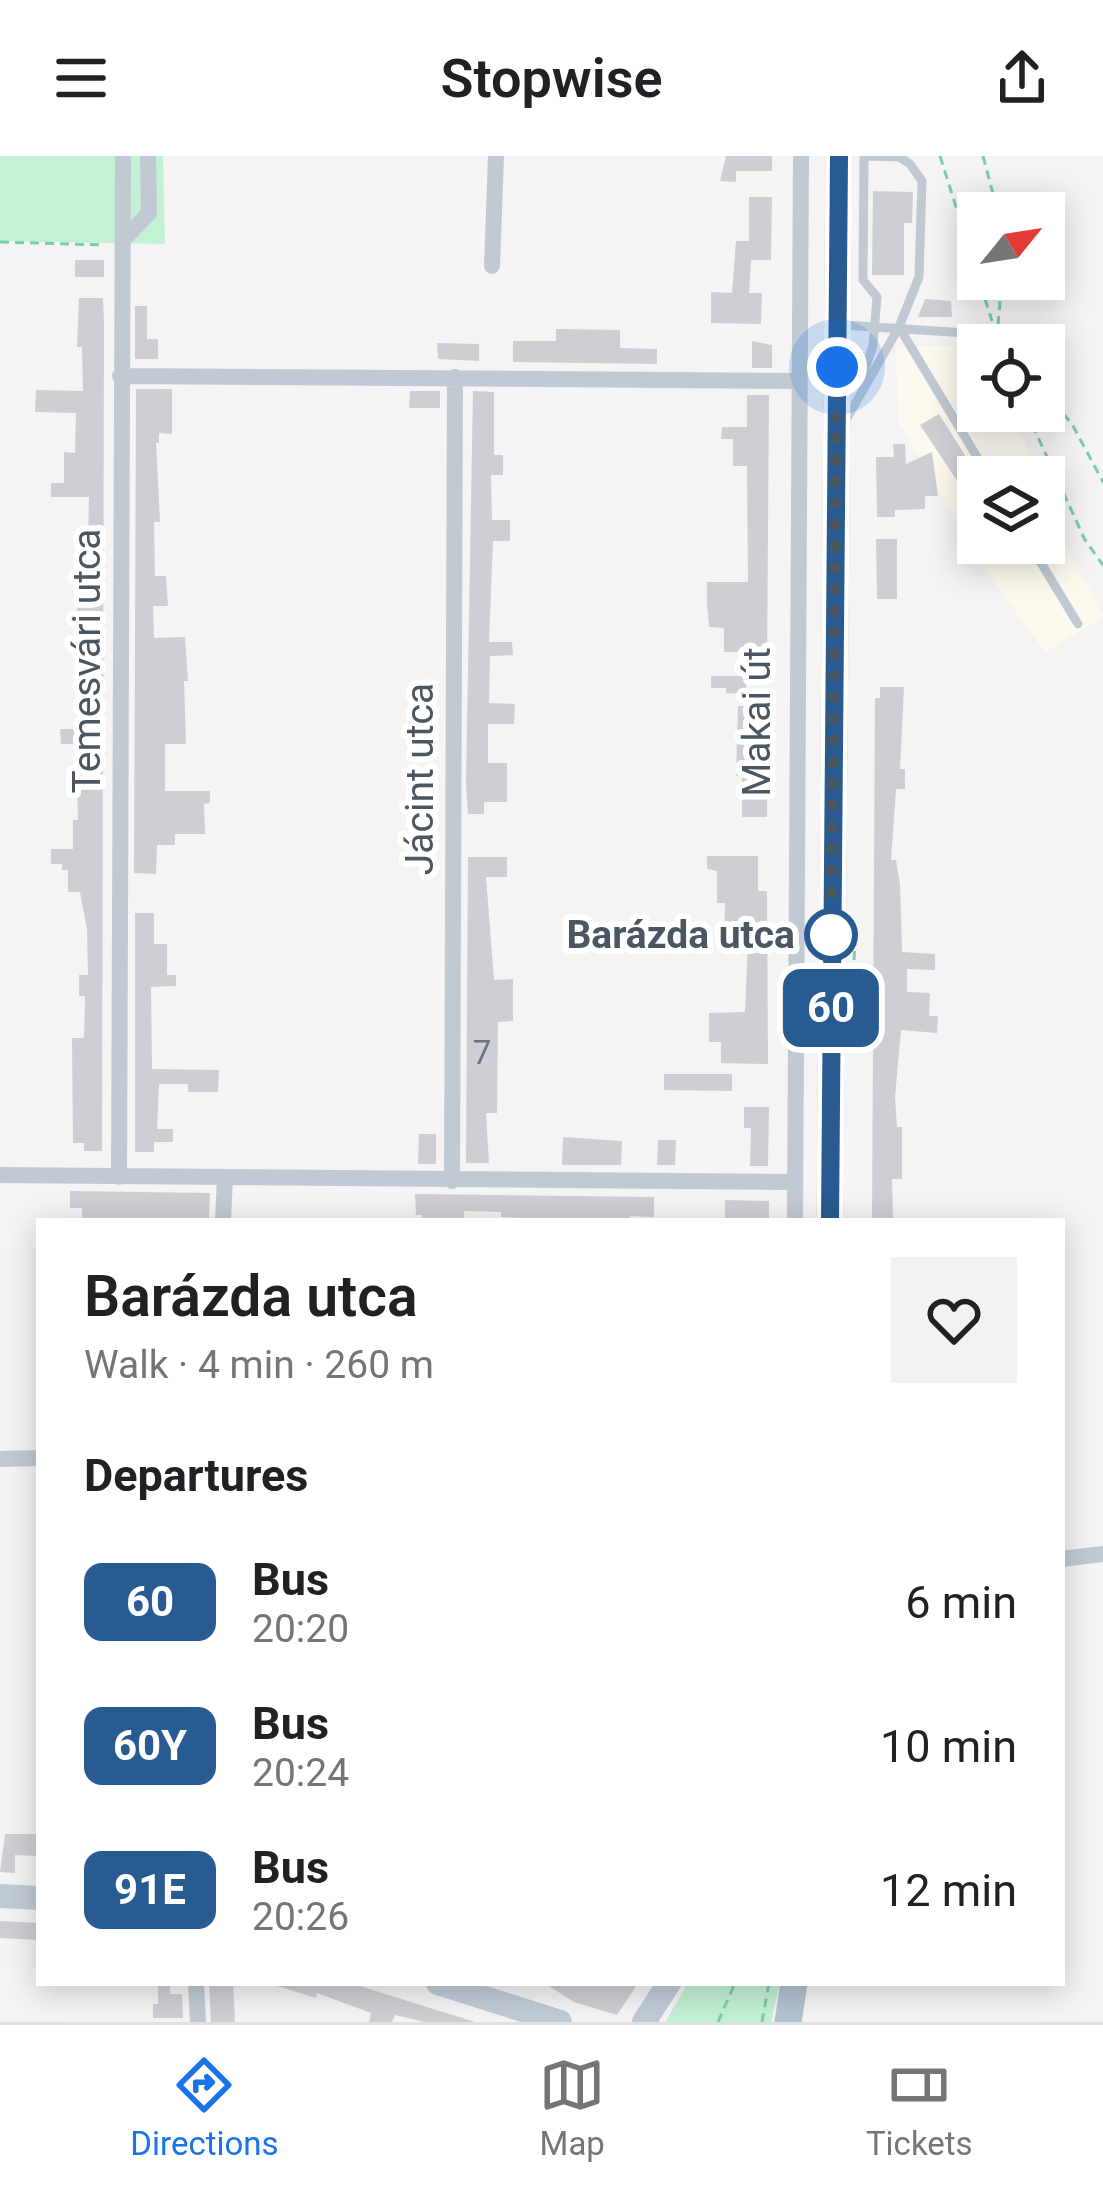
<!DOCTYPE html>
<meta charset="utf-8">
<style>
:root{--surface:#fff;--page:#f2f2f2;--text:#202124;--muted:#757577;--line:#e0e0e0;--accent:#1a73e8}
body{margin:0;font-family:Roboto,sans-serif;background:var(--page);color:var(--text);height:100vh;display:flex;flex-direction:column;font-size:45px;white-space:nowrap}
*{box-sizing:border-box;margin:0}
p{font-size:39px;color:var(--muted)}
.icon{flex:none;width:66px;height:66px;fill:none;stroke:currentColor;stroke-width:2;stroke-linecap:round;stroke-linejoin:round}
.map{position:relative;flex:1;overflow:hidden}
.drawer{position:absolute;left:36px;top:1062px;width:1029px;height:768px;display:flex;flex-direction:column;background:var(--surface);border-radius:0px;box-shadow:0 6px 30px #0003}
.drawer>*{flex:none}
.badge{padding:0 24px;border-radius:18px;font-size:42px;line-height:78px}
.needle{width:78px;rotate:60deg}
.buttons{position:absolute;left:957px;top:36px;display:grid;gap:24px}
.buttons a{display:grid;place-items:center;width:108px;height:108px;border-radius:0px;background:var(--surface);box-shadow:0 6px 30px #0003;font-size:60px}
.you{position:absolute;width:60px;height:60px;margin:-30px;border:9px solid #fff;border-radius:50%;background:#1a73e8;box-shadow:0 0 0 18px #1a73e833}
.map>.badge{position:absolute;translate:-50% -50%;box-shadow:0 0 0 6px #fff}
h2{padding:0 48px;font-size:45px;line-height:108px}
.round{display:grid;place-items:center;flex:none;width:126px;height:126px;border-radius:0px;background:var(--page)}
.overview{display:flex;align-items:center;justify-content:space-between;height:204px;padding:0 48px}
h1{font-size:57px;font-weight:600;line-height:90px}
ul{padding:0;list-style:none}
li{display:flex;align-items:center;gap:36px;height:144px;padding:0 48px}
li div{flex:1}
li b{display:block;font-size:45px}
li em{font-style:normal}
li .badge{min-width:132px;font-weight:700;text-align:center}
header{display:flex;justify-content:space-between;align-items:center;height:156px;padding:0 48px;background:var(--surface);font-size:54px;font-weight:600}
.tabs{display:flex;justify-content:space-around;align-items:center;height:168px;border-top:3px solid var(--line);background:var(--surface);font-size:33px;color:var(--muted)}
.tabs a{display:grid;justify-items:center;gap:6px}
.tabs .on{color:var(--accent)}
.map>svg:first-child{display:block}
.commercial{fill:#fdf9ef}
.green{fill:#c3f1d5}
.building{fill:#cdcfd5}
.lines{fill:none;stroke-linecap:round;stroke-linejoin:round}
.path{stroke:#7ad0a6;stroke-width:3;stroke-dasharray:9 6;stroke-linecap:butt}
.lane{stroke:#c1cad2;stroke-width:9}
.street{stroke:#c1cad2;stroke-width:16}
.secondary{stroke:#c1cbd6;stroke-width:24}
.primary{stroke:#b3c2d1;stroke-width:27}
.line-casing{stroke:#fff;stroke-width:27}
.line{stroke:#275b91;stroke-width:18}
.walk{stroke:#4a5661;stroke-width:12;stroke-dasharray:0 21.6}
.stop-dot{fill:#fff;stroke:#275b91;stroke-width:6}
.labels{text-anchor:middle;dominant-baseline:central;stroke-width:12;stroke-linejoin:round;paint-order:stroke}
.number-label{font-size:33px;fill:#6b747e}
.street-label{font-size:39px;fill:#4a5661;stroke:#fff}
.stop-label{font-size:39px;font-weight:bold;fill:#4a5661;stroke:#fff;text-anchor:end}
</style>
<header><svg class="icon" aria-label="menu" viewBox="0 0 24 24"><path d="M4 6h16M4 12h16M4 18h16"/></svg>Stopwise<svg class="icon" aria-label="share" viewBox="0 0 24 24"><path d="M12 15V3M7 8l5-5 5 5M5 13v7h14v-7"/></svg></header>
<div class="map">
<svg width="1103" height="1866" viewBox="0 0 1103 1866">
<rect width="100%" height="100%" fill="#f5f3f3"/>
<!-- commercial -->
<path class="commercial" d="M978,189v66h35l25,66h-60v66h66v-51l17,44 42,78v3l-58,35 -59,-81 -88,-150 -2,-74z"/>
<!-- green -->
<path class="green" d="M0,0h163l2,88 -165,-3z
M688,1827h92l-9,39h-106z"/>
<!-- building -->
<path class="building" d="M726,0h46v15h-36v11l-16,-1z
M873,35l40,1 -1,31h-8v52h-32z
M749,41h23l-1,63h-20l-2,33h13l-1,31 -50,-1v-31l21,1 4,-52h13z
M75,104h29v17h-29z
M79,142h24l1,26 -2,827h-18v-8h-11l-1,-105h12l1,-42h-6v-21h9l-1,-46 -7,-37h-12v-22h-6v-6h-11v-15h22v-29h5l-2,-76h-15l-1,-15h17v-32h10l-1,-40h-7l3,-43h-5l3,-69h8l1,-48h-38v-14h13v-31l11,1 1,-40 -41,-1 1,-22 47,1 -1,-44h-5z
M925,143l26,2 1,16h-34z
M135,150h12v33h11v20h-23z
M556,173l64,1v18l37,1v15l-144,-2v-21h43z
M752,185l20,4v23h-20z
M437,187l42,1v17l-41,-2z
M136,233h36v45l-13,-1v10h-3l4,79h-6l1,54h11l2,30h-15l1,32 31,-1 3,44h-4l2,63h-21v47h45v12l-6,1 1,30h-30v11h-18l-1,29 -22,-1z
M410,235h30v17h-31z
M473,235l21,1v63h9v20h-12l1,45h18v21h-17l-4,101h23l1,13 -23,1 -1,47 26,1 -1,20h-26v39h19v39h-23v12h-16l-2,-30z
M747,239h22l-2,272h-19v-15h-24v-24l-15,-1 -2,-25v-20h41l-1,-116h-14v-27h-12l1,-12h25z
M939,258l39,62v36l-58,-87z
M893,288h12l1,20 26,-12 6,44h-13v13l-30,1v7h-18l-1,-60h18z
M876,383h21v60h-20z
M711,520h35v18l-20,-1v-5h-15z
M880,531h24l-4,82h5v20h-9l-5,71h5l4,24 2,68 33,2v16l-28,-1v23l23,1 -1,23h9l-1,17 -36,-3 -6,67 2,30h5v52h-10l1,42h-21l3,-523h5z
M738,550h29v111h-25v-41h-6z
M707,700h51v35h9l1,173 -47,-1v-21h-12v-29l36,-1 3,-69 -1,-9 -23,1 1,-32h-8v-32l-10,-2z
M468,701h39v20h-21l8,103 19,-1v42l-15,1 -1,91h-11l3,50h-23z
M135,757h19v31h13v31h9v11l-25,1 1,82 67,1 -1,22h-30v-8h-29l-2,45h16v13h-19v10h-19z
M664,918h68v17l-68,-1z
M744,951h25l-1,59h-18l1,-38h-7z
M419,978h17v30h-18z
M563,981l59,4 -1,24h-59z
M658,984h18l-1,25h-18z
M70,1035l140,2 -1,28h-127v-13h-12z
M415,1038l239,3v20l-24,-1v5h-99v-3l-30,-1v-5l-37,-1v10h-42v-6h-6z
M725,1044l44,1v19l-44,-1z
M5,1678h34v22l-24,-1v18l-15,-1z
M0,1765l39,2v17l-39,-2z
M158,1827h12v11h12l1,24h-30v-14h5z
M209,1827h24l2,39h-24z
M278,1827h72l125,39h-51l-29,-7 -3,7h-23l2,-9 -54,-20 -1,5 -39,-12z
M544,1827h94l-21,32 -43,-13z"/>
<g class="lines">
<!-- path -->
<path class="path" d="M940,0l52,165
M983,0l15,57
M0,86l104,3
M998,169l4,-46
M1044,235l28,33 31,58
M1026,255l59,129 18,25
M854,804l1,-16
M718,1866l17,-39
M762,1866l7,-39"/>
<!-- lane -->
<path class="lane" d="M865,0l34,1
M844,169l153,10
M899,171l90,150
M859,229l14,-39 4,-49 -14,-17 1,-124
M847,262l52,-91 20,-50 3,-96 -12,-17 -12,-8
M1029,387l49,81"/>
<!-- street -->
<path class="street" d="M124,83l25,-26 -1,-57
M492,110l4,-110
M120,220l679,5
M0,1019l794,7
M119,1021l4,-1021
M452,1025l3,-804
M223,1065l2,-43
M795,1065l6,-1065
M0,1303l39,-1
M1062,1403l41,-5
M196,1827l2,39"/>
<!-- secondary -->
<path class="secondary" d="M0,1740l39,2
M438,1827l122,39
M644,1866l25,-39"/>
<!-- primary -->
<path class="primary" d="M830,1065l9,-1065
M788,1866l6,-39"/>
</g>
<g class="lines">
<defs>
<path id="line" d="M830,1065l9,-1065"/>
</defs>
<!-- line casing -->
<use href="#line" class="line-casing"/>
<!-- line -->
<use href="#line" class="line"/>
<!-- walk -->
<path class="walk" d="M831,779l6,-568"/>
</g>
<!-- markers -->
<circle class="stop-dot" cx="831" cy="779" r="24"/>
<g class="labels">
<!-- number labels -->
<g class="number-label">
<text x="482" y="896">7</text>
</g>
<!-- street labels -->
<g class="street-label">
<text transform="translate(87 505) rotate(-90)">Temesvári utca</text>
<text transform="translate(757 566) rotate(-90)">Makai út</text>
<text transform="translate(420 623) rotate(-90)">Jácint utca</text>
</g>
<!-- stop labels -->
<g class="stop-label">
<text x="795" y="779">Barázda utca</text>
</g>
</g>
</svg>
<div class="buttons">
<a><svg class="needle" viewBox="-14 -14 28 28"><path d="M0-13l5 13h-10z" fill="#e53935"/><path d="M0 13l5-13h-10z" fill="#757577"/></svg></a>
<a><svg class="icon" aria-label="locate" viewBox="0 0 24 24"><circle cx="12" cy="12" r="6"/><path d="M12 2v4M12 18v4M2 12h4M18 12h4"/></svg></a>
<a><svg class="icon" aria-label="layers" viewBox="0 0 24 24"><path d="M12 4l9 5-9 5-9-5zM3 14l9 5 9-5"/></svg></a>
</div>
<div class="you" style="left:837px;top:211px"></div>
<b class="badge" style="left:831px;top:852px;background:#275b91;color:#fff">60</b>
<section class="drawer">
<div class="overview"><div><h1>Barázda utca</h1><p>Walk · 4 min · 260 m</p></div><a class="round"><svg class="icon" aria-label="heart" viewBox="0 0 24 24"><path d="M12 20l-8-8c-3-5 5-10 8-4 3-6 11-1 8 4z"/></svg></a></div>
<h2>Departures</h2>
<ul>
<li><span class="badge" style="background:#275b91;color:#fff">60</span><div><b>Bus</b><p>20:20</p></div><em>6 min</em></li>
<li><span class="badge" style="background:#275b91;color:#fff">60Y</span><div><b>Bus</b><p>20:24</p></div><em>10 min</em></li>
<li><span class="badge" style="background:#275b91;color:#fff">91E</span><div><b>Bus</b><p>20:26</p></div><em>12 min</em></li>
</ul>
</section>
</div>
<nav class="tabs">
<a class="on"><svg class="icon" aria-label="directions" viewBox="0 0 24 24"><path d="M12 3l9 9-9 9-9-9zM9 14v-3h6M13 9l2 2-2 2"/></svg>Directions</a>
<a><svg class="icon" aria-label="map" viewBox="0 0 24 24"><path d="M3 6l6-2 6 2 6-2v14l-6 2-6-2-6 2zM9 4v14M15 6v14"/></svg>Map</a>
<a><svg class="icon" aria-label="tickets" viewBox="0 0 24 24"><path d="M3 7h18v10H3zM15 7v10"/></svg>Tickets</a>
</nav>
